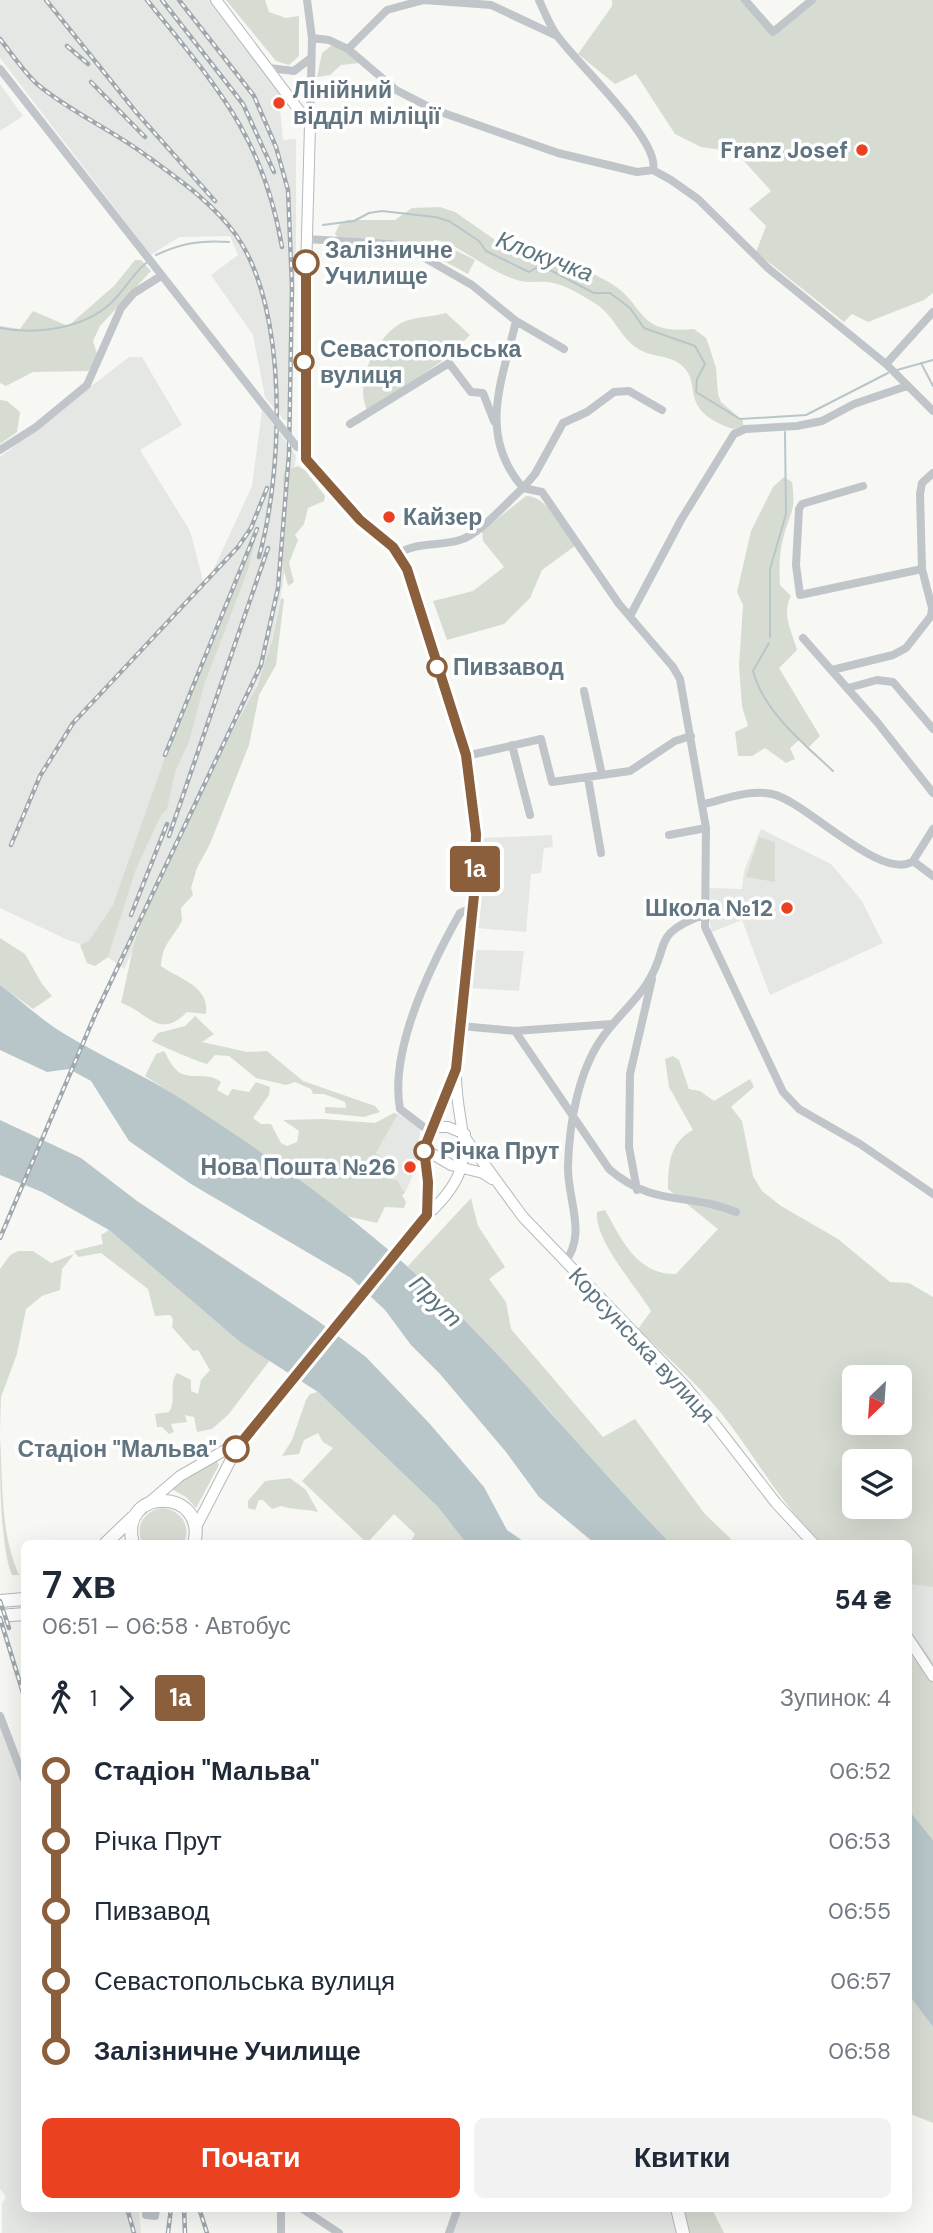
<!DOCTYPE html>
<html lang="uk">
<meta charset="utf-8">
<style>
:root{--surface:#fff;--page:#f2f2f3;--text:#1f2937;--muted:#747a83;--accent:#ea4121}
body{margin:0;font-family:"DM Sans",sans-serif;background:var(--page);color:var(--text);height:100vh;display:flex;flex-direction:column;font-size:26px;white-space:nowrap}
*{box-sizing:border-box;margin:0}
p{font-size:23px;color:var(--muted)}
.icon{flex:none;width:38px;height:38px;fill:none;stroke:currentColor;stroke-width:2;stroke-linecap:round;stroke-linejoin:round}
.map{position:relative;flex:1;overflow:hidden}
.side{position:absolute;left:21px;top:1540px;width:891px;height:672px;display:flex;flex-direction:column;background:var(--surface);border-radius:10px;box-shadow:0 7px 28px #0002}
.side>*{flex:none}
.badge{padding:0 14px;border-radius:5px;font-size:24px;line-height:46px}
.needle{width:46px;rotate:205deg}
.controls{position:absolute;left:842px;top:1365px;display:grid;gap:14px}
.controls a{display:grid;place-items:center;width:70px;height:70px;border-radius:10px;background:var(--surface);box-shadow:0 7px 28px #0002;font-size:35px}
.map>.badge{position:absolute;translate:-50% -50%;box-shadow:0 0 0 4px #fff}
.legs{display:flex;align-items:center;gap:10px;height:77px;padding:0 21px;font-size:23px}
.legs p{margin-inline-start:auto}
.headline{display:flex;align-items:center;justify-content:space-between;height:119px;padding:0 21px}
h1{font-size:38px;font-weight:600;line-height:52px}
.cta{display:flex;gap:14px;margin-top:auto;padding:14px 21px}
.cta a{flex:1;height:80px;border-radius:10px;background:var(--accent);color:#fff;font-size:28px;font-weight:600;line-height:80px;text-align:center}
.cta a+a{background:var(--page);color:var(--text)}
ul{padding:0 21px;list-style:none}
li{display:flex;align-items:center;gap:24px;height:70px;font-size:26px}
li i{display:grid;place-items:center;width:10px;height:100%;margin:0 9px;background:currentColor}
li i::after{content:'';width:18px;height:18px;margin:-9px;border:5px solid;border-radius:50%;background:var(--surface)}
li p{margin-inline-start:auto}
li:first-child i{background:linear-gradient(#0000 50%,currentColor 0)}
li:last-child i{background:linear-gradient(currentColor 50%,#0000 0)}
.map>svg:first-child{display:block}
.built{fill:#e5e7e5}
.green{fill:#d7dcd3;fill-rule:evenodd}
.water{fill:#b8c6ca}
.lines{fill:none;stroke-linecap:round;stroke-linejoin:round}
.stream{stroke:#b8c6ca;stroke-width:2}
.major-casing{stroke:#b3b9bd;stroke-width:12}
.highway-casing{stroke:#b3b8bb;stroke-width:14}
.minor{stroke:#c0c5c9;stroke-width:8}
.major{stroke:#fff;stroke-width:10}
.highway{stroke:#fff;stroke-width:12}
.rail-casing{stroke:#9fa8ad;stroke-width:4.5}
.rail{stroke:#fff;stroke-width:2;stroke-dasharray:5;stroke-linecap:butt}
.minor-bridge{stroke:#c0c5c9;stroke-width:8}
.line-1-casing{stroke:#fff;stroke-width:16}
.line-1{stroke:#8b5e3c;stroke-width:10}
.poi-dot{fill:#ea4121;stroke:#fff;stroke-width:2.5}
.stop-1-dot{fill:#fff;stroke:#8b5e3c;stroke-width:3.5}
.labels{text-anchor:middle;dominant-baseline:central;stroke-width:7;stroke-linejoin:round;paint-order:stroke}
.poi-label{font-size:23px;font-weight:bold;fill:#617580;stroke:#fff;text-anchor:end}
.stop-label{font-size:23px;font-weight:bold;fill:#617580;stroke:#fff;text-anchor:start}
.street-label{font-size:23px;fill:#617580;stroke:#fff}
.water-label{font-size:24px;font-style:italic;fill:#5c757c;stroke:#fff}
</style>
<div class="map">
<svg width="933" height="2233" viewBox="0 0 933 2233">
<rect width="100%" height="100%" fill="#f7f7f4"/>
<!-- built -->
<path class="built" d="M0,0h210l78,102 -8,7 3,31 13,-1v108l-7,173h-5l-19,-23 -12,-62 -42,-60 27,-20 -8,-19 -51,1 -28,18 -151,-197z
M0,84l23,32 -23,15z
M129,357h13l40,68 -42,25 50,81 15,57 47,-102 10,-76 34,45 -13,130 -14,69 -35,86 -110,229 -27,-20 -29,-9 -68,-32v-451z
M761,829l70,35 31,37 21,42 -113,52 -28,-75 -30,12 -4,-17 1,-27 33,1 2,-18z
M552,835l1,12 -9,1 -3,25 -10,1 -5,58 -49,-4 5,-90z
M474,950l50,1 -5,40 -49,-3z
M398,1114l22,13 -2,37 -13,29 -8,-13 -11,-1 3,-18 -13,-8z
M908,1584l25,3v74l-25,-34z
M0,1728l5,2 19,54v424l115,1 2,24h-139v-30l4,-6 -6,-8z
M456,2208l224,1 6,24h-238z"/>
<!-- green -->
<path class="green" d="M226,0h39l4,12 17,6 13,-2v40l-10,9 -13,-4z
M612,0h131l30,34 43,-34h117v293l-9,7 -56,22 -16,-8 -8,8 -88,-70 10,-26 -17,-17 22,-18 -27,-30 -16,-10 -27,-4 -26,-13 -39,-60 -21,10 -37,-30 34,-48z
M331,46h8l21,17 -19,2 -11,10 -13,2 5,-24z
M440,207l15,5 62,43c14,6 24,3 38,5 17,1 35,12 50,20 43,22 27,55 89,49l12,9 3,8 7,22 2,26 3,8 22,19v5l-10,3c-58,-20 -28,-46 -53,-65 -13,-9 -27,-7 -40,-14 -20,-11 -25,-34 -44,-46 -15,-9 -31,-20 -48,-22 -9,-1 -19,1 -27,-1 -28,-7 -51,-28 -76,-39l-10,-2 -14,7 -28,-7 -55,-3 -3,-3 4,-9 8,-5h48l17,-12z
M443,244l32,16 -7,14 -32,-17z
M135,260h6l10,11 -51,55 -7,15 5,16 -10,14 -55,1 -27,14 -6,-3v-57l20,3 13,-18 35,15 46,-40z
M446,313l24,22 -22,22 -80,55c-15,-26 7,-73 30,-87 11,-8 34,-8 48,-12z
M0,400l7,1 13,11 -3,20 -17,12z
M298,466l7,4 20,26 -1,5 -16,7 -4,16 -9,11 3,5 -9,23 5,19 -6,4 -8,-29 5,-21 -2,-58 1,-7z
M784,477l8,5c4,29 -1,28 -8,53 -5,16 -5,34 -4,50l11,11c-10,18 1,36 6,54l-18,18 41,68 -11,11 -10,-7 -9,8 5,11 -9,4 -21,-15 -13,8h-14l-3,-24 13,-6 -6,-20 -3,-40 4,-61 -6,-13 14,-61 22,-44z
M526,496c22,0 37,34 49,50l-33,24 -12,28 -26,26 -57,16 -14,-39 40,-10 31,-24 -21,-26 -1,-10z
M257,533l-9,37 -44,115 -14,54 -15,33 -8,37 -6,6 -25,54 -28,88 -13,9 -8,-3 -7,-18 9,-4 24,-36 57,-162z
M281,598l3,1 -8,66 -17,30 -10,50 -39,99 -13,24 -6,20 2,7 -12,13 1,13c-9,17 -20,23 -21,45 18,13 49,20 45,48l-19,-2c-28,29 -40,-1 -66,-9l13,-59 9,-25 55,-124 59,-109 15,-45z
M759,837l16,5v40l-29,-5z
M0,938l25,16 17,30 10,12 -19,13 -33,-24z
M195,1016l19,18 -12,8 45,10 20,-1 36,30 72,25 5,6 -16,5 -39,-4v-6l21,1 -1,-6 -21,-8h-11l-2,-5 -16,-7 -9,3 -30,-7 -27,-22 -14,-1 -8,9c-6,-1 -53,-21 -55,-23l6,-8 27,-7z
M164,1051c5,8 9,19 18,23 14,5 26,-2 39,8l-4,8 11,6 4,-7 17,3 7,-10 14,5 -1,8 -16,23 8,6h10l10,19 6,3 10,-4 2,-11 -16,-11 40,-1 52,4 19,-10 4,1 -22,39 13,8 -3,17 11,2 8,13 -3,2 4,7 -2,6 -19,-1 -8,16 -31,-7 -126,-91 -75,-49 11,-22z
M673,1056l6,4 10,29 11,2 14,10 36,-22 4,8 -23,20 11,14 11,55 9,15 19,15 57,33 52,43 19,1 24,14v290l-25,-3v-40l-87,-1c-36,-35 -60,-76 -89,-116 -27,-37 -62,-67 -94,-98l13,-18c-15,-25 -57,-71 -54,-99l8,-2c17,30 32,65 71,64l42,-45 -50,-40c0,-25 2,-47 25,-59l-24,-43 -4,-28zM854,1377h46v46h-46zM854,1461h46v46h-46z
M471,1198l7,28 27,41 -16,12 17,23 5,27 92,108 32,-18 69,94 31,30h-65l-63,-64 -58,-69 -141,-144z
M109,1230l131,112 30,18 -42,55 -16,14 -15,3 -3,-15 -9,-2 2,7 -16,2 3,8 -5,2 -7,-7h-5l-2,-13 14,-2c8,-12 -1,-27 8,-39l14,7v11l7,3 3,-14 9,-10 -12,-20 -5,1 -21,-24 1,-8 -3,-4 -15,1 -7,-27 -47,-36 -23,4 -4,-6 29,-7 -2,-9z
M18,1251h15l18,12 23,-9 -12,15 -2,21 -18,6 -16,13 -9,45 -16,43 -1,35v-163l10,-14z
M318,1392l119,114 29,37h-56l5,-9 -21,-20 -27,29 -65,-62 31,-33 -10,-6 -5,-9 -14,7 -5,14 -17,2 10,-16 14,-40 4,-6z
M0,1437c3,46 0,96 19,138h-7c-12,-28 -12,-102 -12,-138z
M216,1460l3,5 -23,43 -10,-11 -16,-9z
M290,1478l16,12 12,22c-13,-3 -24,-2 -37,-6l-9,3 -9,-9h-4l-4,10 -7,-2v-7l17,-20z
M162,1508c20,2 29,18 22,35h-42c-7,-18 2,-32 20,-35z
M908,1627l25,34v179l-25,-31z
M908,1994l25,33v96l-25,-10z
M680,2209h32l12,24h-38z"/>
<!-- water -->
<path class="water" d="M0,985c21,15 41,35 63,48 39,24 81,42 120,67 77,50 156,105 225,167 95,84 174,186 262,276l-77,-1 -54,-45 -33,-45 -66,-78 -29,-29 -26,-35 -34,-32 -160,-94 -62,-43 -38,-60 -22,-12 -22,3 -47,-22z
M0,1120l81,38 56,43 181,120 48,36 64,67 54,63 23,43 19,13h-60l-29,-37 -119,-114 -78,-50 -131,-112 -67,-38 -42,-17z
M908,1809l25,31v187l-25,-33z"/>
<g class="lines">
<!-- stream -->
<path class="stream" d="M323,225l31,-4 15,-8 13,-2 53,6 14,4 30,20 7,10 43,21 7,-4 12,1 46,24h16l20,15 14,20 51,18 10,18 -8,15 -1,13 44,27 66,-4 82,-42
M156,255c26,-12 45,-15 73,-13
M0,328c35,7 82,1 110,-24 13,-12 22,-29 36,-41
M921,363l12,23
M897,370l36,-10
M770,637v-68l16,-55 -1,-82
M769,643l-16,28c11,41 50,72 80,100"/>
<defs>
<path id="major" d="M431,1127h17l17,7
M466,1139l57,78 163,170 90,116 38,41
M424,1149l27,16 32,8 9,6
M427,1215l1,-33 -4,-33 31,-78
M146,1505l34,-29 59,-34
M196,1527l45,-87 186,-225c61,-55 27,-82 29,-146 3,-78 23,-155 20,-233 -3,-92 -43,-180 -69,-267l-14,-22 -33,-27 -54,-61 -2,-113 6,-221 -94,-125
M908,1638l25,38"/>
<path id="highway" d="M105,1544l28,-27
M133,1544c-16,-58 76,-57 61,0
M0,1601l24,-2
M0,1616l24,-2
M677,2208l6,25"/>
</defs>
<!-- major casing -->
<use href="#major" class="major-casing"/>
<!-- highway casing -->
<use href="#highway" class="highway-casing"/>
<!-- minor -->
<path class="minor" d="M307,0l5,38 -2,87
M539,0c5,11 10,24 17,34 18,27 105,106 97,136
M745,0l28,32 39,-32
M312,38l17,2 19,9 48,41 39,20 123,43 79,19 16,-2 18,10 27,19 71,70 117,95 47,47
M348,49l39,-39 37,-10 67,5 66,31
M269,68l25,3 17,-13
M0,69l265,338
M306,239l87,5 18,6 61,35 44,36 48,28
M516,321c-14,61 -39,113 7,167l12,-14 28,-51 24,-11 27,-20 15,-1 33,19
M886,364l47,-52
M350,424l99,-61 22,29 12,1 11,28
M0,450l36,-23 51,-42 34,-77 13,-15 27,-17
M863,486l-61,18 -3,5 -3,56 4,30 122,-26
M397,554c21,-13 41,-7 63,-14 19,-5 47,-38 63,-52l19,4 77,112 54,63 7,12 26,149 -1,99 78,165 16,17 61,35 73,50
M630,616l51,-96 53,-86 11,-5 52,-3 25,-5 32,-17 53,-18
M803,638l74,84 56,71
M832,670l61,-15 13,-7 25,-32 1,-8 -10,-39 -2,-75 2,-11 11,-10
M848,688l29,-8 16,2 40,47
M584,691l18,84
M512,745l18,70
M466,756l75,-17 11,43 78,-11 45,-30 16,-5
M588,778l13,75
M704,804c21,-5 46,-15 68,-10 34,7 110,89 141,67l20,15
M669,835l37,-7
M913,861l20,-32
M461,1026l54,5 97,-7
M515,1031l94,138c45,39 79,23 127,43
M429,1131l-29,-22c-11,-60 31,-144 60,-196l12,-5
M637,1190l-8,-43 1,-73 22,-95
M564,1263c24,-28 3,-64 4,-97 1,-41 10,-94 34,-128 13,-19 31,-34 44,-53 26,-39 3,-50 57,-70
M0,1716l24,63
M147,2208l-1,7 9,1 1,-8
M281,2208v25
M301,2208l38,25
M449,2233l9,-25"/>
<!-- major -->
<use href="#major" class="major"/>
<!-- highway -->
<use href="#highway" class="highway"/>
<defs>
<path id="rail" d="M46,0l90,112 79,89
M147,0c68,85 116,135 135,247
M162,0l81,104 31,68
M0,39c12,15 23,32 37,45 32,27 73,45 107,70 33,24 68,48 92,81 53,75 47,236 23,322
M67,46l21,18
M91,82l54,55
M165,755l92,-226
M169,836l99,-288
M11,845l29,-69 33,-53 165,-176 13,-19 16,-40
M131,915l36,-91
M0,1238l95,-223 166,-350 17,-77 11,-134 3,-167 -4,-97 -12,-43 -22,-51 -75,-96
M0,1601l9,27
M0,1618l24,78
M127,2208l7,25
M184,2208l1,25
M199,2208l8,25
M168,2233l3,-25"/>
</defs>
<!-- rail casing -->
<use href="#rail" class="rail-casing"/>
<!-- rail -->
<use href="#rail" class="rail"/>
<!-- minor-bridge -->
<path class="minor-bridge" d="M265,407l32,40"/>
</g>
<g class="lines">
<defs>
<path id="line-1" d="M236,1449l191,-234 1,-33 -4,-33 32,-80 18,-174 2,-61 -10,-79 -59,-186 -14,-22 -33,-27 -54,-61v-196"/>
</defs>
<!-- line-1 casing -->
<use href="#line-1" class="line-1-casing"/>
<!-- line-1 -->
<use href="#line-1" class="line-1"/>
</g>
<!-- markers -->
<g class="poi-dot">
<circle cx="279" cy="103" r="7"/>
<circle cx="862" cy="150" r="7"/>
<circle cx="389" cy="517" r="7"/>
<circle cx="787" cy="908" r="7"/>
<circle cx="410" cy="1167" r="7"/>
</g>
<g class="stop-1-dot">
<circle cx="306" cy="263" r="12"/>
<circle cx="304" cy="362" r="9"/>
<circle cx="437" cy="667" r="9"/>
<circle cx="424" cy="1151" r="9"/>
<circle cx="236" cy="1449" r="12"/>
</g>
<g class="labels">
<!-- poi labels -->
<g class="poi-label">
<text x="293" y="90" text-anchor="start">Лінійний<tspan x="293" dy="26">відділ міліції</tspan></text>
<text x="848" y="150">Franz Josef</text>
<text x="403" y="517" text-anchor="start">Кайзер</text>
<text x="773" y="908">Школа №12</text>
<text x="396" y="1167">Нова Пошта №26</text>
</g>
<!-- stop labels -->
<g class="stop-label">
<text x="325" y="250">Залізничне<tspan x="325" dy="26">Училище</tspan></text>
<text x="320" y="349">Севастопольська<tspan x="320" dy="26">вулиця</tspan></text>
<text x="453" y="667">Пивзавод</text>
<text x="440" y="1151">Річка Прут</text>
<text x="217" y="1449" text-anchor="end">Стадіон "Мальва"</text>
</g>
<!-- street labels -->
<g class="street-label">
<text transform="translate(642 1345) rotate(47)">Корсунська вулиця</text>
</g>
<!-- water labels -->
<g class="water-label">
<text transform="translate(545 256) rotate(21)">Клокучка</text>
<text transform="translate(436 1301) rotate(44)">Прут</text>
</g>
</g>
</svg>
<div class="controls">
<a><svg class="needle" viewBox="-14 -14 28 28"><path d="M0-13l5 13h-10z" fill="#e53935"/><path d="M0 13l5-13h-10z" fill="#747a83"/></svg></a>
<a><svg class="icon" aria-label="layers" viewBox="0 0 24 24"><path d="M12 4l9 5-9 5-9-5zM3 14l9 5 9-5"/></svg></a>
</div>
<b class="badge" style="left:475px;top:869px;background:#8b5e3c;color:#fff">1а</b>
<section class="side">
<div class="headline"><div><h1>7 хв</h1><p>06:51 – 06:58 · Автобус</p></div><b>54 ₴</b></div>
<div class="legs"><svg class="icon" aria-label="walk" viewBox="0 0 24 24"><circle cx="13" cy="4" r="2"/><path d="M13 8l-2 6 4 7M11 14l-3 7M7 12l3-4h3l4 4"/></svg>1<svg class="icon" aria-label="forward" viewBox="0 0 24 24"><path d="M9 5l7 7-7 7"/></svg><b class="badge" style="background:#8b5e3c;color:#fff">1а</b><p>Зупинок: 4</p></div>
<ul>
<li><i style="color:#8b5e3c"></i><b>Стадіон &quot;Мальва&quot;</b><p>06:52</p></li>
<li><i style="color:#8b5e3c"></i><span>Річка Прут</span><p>06:53</p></li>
<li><i style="color:#8b5e3c"></i><span>Пивзавод</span><p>06:55</p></li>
<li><i style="color:#8b5e3c"></i><span>Севастопольська вулиця</span><p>06:57</p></li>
<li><i style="color:#8b5e3c"></i><b>Залізничне Училище</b><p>06:58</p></li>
</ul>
<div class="cta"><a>Почати</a><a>Квитки</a></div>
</section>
</div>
